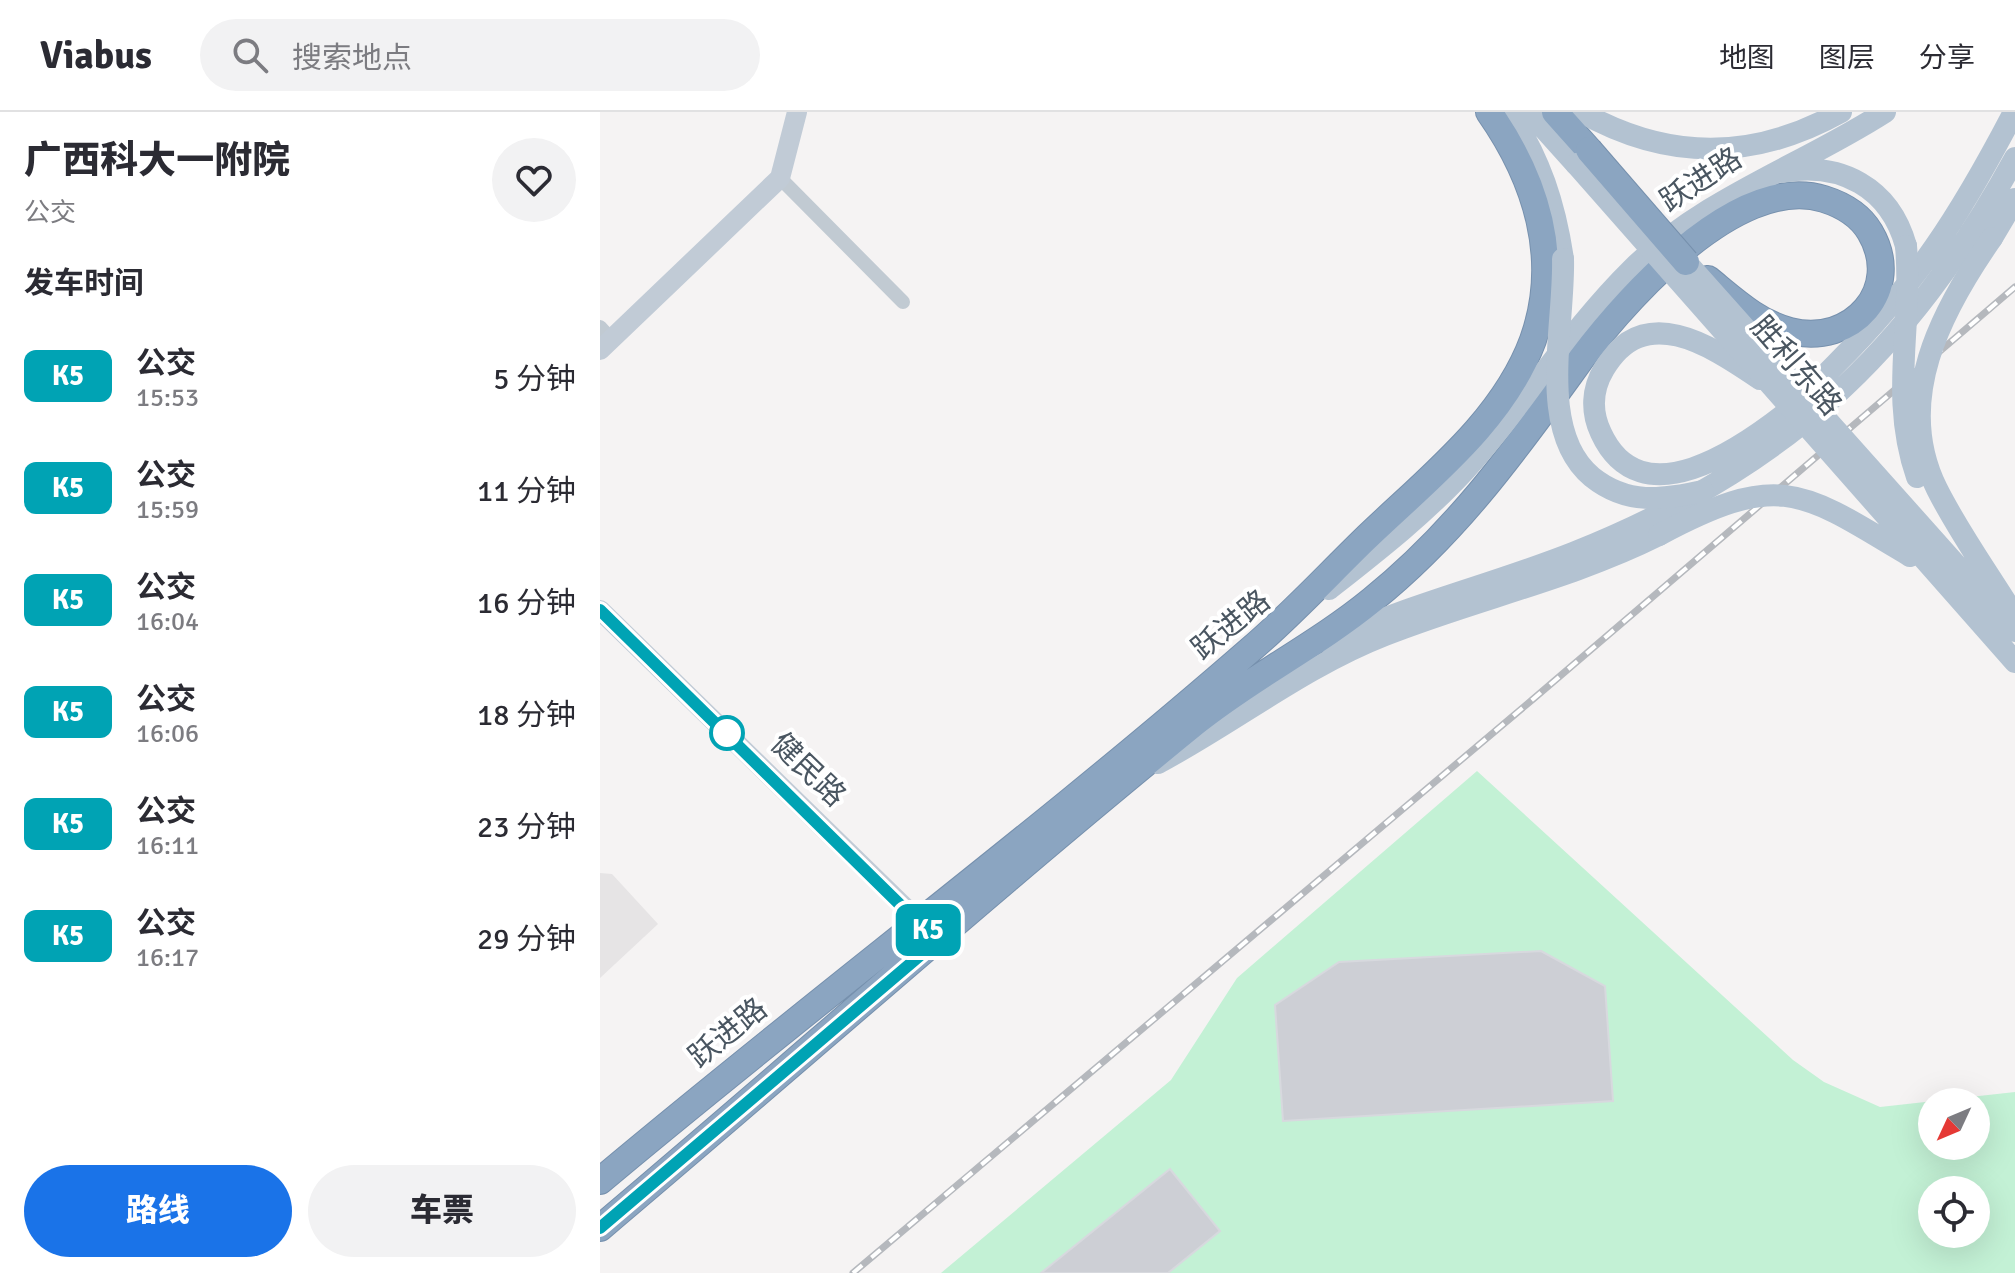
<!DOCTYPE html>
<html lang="zh">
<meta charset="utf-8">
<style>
:root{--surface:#fff;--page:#f2f2f3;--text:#2b2b33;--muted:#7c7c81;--line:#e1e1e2;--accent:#1a73e8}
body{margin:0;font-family:Signika,"Noto Sans SC",sans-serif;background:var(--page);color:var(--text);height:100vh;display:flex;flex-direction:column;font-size:30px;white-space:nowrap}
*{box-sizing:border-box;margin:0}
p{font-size:26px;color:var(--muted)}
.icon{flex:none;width:44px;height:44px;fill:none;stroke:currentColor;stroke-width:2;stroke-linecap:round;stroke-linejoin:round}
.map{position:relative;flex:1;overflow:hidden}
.panel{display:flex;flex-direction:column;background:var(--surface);width:600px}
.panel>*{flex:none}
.badge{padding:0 16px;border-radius:12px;font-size:28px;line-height:52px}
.needle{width:52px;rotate:226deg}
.tools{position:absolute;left:1318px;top:976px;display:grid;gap:16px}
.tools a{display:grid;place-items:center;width:72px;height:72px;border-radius:50%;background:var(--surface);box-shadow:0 8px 32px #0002;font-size:40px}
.map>.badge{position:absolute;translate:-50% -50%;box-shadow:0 0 0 4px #fff}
h2{padding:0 24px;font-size:30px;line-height:72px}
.round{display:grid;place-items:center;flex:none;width:84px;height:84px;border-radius:42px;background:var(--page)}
.summary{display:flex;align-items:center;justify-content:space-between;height:136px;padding:0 24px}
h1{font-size:38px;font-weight:800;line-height:60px}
.button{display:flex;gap:16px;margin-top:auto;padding:16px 24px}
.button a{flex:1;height:92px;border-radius:48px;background:var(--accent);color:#fff;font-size:32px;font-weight:800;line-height:92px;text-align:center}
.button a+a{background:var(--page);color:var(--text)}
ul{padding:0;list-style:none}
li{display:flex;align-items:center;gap:24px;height:112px;padding:0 24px}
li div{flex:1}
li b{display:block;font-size:30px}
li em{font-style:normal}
li .badge{min-width:88px;font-weight:700;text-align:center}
header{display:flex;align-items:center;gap:48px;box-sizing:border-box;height:112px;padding:0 40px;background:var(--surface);border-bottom:2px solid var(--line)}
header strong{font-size:38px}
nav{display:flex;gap:44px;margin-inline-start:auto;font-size:28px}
.search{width:560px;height:72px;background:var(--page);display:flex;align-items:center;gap:20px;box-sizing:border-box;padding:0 28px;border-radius:44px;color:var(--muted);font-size:30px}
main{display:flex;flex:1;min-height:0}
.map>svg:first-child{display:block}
.education{fill:#e6e4e5}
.green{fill:#c3f1d5;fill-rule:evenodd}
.building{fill:#cdcfd5;stroke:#d7d9de;stroke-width:2}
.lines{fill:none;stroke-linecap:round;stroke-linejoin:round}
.highway-casing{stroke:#7690ad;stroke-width:28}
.street{stroke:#c1cad2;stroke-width:14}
.secondary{stroke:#c1cbd6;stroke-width:20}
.primary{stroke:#b3c2d1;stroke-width:22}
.highway{stroke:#8ba5c1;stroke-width:26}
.rail-casing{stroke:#b5b8bd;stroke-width:7}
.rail{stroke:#fff;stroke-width:4;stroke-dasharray:12;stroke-linecap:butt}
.highway-bridge-casing{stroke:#7690ad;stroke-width:28;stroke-linecap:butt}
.primary-bridge{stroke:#b3c2d1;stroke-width:22}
.highway-bridge{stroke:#8ba5c1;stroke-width:26}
.line-casing{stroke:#fff;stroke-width:18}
.line{stroke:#00a3b4;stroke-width:12}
.stop-dot{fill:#fff;stroke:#00a3b4;stroke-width:4}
.labels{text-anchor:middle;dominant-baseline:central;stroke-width:8;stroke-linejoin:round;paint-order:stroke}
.street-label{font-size:30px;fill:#4a5661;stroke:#fff}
</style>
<header>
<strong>Viabus</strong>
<div class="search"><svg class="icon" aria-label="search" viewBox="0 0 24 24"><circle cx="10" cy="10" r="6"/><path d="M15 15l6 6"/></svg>搜索地点</div>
<nav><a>地图</a><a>图层</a><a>分享</a></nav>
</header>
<main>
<section class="panel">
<div class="summary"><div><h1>广西科大一附院</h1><p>公交</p></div><a class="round"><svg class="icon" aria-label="heart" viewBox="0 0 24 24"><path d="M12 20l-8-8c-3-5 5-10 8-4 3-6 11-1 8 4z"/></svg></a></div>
<h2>发车时间</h2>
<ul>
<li><span class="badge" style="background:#00a3b4;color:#fff">K5</span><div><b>公交</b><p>15:53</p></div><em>5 分钟</em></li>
<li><span class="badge" style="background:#00a3b4;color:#fff">K5</span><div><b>公交</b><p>15:59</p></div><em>11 分钟</em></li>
<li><span class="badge" style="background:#00a3b4;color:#fff">K5</span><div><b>公交</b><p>16:04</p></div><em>16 分钟</em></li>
<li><span class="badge" style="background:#00a3b4;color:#fff">K5</span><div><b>公交</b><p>16:06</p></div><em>18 分钟</em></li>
<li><span class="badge" style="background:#00a3b4;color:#fff">K5</span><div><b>公交</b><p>16:11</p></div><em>23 分钟</em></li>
<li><span class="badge" style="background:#00a3b4;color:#fff">K5</span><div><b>公交</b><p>16:17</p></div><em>29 分钟</em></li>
</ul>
<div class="button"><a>路线</a><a>车票</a></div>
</section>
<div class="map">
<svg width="1415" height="1161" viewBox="0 0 1415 1161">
<rect width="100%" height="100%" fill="#f5f3f3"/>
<!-- education -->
<path class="education" d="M0,761l12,1 46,50 -58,54z"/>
<!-- green -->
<path class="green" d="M877,659l316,289 31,22 56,25 135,-15v181h-1074l230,-193 66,-102zM1332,990h44v44h-44zM1332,1078h44v44h-44z"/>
<!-- building -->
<path class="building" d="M941,839l64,35 8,115 -330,20 -8,-116 64,-43z
M570,1057l50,62 -52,42h-127z"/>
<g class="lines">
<defs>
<path id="highway" d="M955,0l34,38
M0,1069c214,-180 439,-347 650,-531 40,-34 76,-73 114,-110 61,-59 139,-118 169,-200 29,-81 3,-161 -44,-228
M0,1116c199,-168 394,-342 596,-506 56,-45 121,-77 176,-122 81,-65 139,-144 199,-227 45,-64 164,-202 253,-174 19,6 36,16 46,33 34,57 -18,115 -80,99 -32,-8 -56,-31 -82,-52"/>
</defs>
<!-- highway casing -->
<use href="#highway" class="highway-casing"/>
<!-- street -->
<path class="street" d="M180,66l123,124
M0,215l11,12"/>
<!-- secondary -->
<path class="secondary" d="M0,238l180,-172 17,-66
M0,498l330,322"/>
<!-- primary -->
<path class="primary" d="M909,0c31,46 46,93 54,147
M929,0l47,52
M981,0c87,49 172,49 260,0
M1182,60c59,-11 108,16 124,74
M1392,126l23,-39
M1160,267c-48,-32 -115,-79 -156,-10 -12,20 -13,43 -3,64 40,87 141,15 189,-23 15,-13 29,-29 43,-43 82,-81 128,-153 181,-255
M729,477c47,-37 96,-75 137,-120 58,-64 105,-140 167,-201 73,-71 168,-102 252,-156
M728,530c79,-37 164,-57 245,-89 209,-83 334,-198 442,-395
M558,651c77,-41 145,-96 227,-128 91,-36 186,-56 274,-100"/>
<!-- highway -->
<use href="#highway" class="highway"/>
<defs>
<path id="rail" d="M253,1161l679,-573 483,-413"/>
</defs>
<!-- rail casing -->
<use href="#rail" class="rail-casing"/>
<!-- rail -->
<use href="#rail" class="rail"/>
<defs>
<path id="highway-bridge" d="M989,38l97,112"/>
</defs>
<!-- highway-bridge casing -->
<use href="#highway-bridge" class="highway-bridge-casing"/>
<!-- primary-bridge -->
<path class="primary-bridge" d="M976,52l439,498
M1392,126c-51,73 -99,163 -55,251 22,44 52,85 77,126
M1306,134c7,81 -17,150 11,231
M963,147c2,66 -27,172 29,218 35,28 70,23 111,14
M1086,150l329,369
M1059,423c120,-64 141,-46 251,21"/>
<!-- highway-bridge -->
<use href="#highway-bridge" class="highway-bridge"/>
</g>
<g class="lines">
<defs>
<path id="line" d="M0,498l337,331 -337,287"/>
</defs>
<!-- line casing -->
<use href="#line" class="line-casing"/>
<!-- line -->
<use href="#line" class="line"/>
</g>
<!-- markers -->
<circle class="stop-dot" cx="127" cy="621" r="16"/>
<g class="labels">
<!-- street labels -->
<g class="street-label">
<text transform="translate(1101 68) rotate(-33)">跃进路</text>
<text transform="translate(1196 254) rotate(49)">胜利东路</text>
<text transform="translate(631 513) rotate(-39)">跃进路</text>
<text transform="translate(208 658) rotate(44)">健民路</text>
<text transform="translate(128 921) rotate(-39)">跃进路</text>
</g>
</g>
</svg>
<div class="tools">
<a><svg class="needle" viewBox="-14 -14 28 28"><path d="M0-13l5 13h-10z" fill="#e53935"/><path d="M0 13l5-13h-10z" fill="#7c7c81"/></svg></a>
<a><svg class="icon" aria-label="locate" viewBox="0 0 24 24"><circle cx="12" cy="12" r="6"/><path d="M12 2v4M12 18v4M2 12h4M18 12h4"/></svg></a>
</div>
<b class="badge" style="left:328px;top:818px;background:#00a3b4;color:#fff">K5</b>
</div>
</main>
